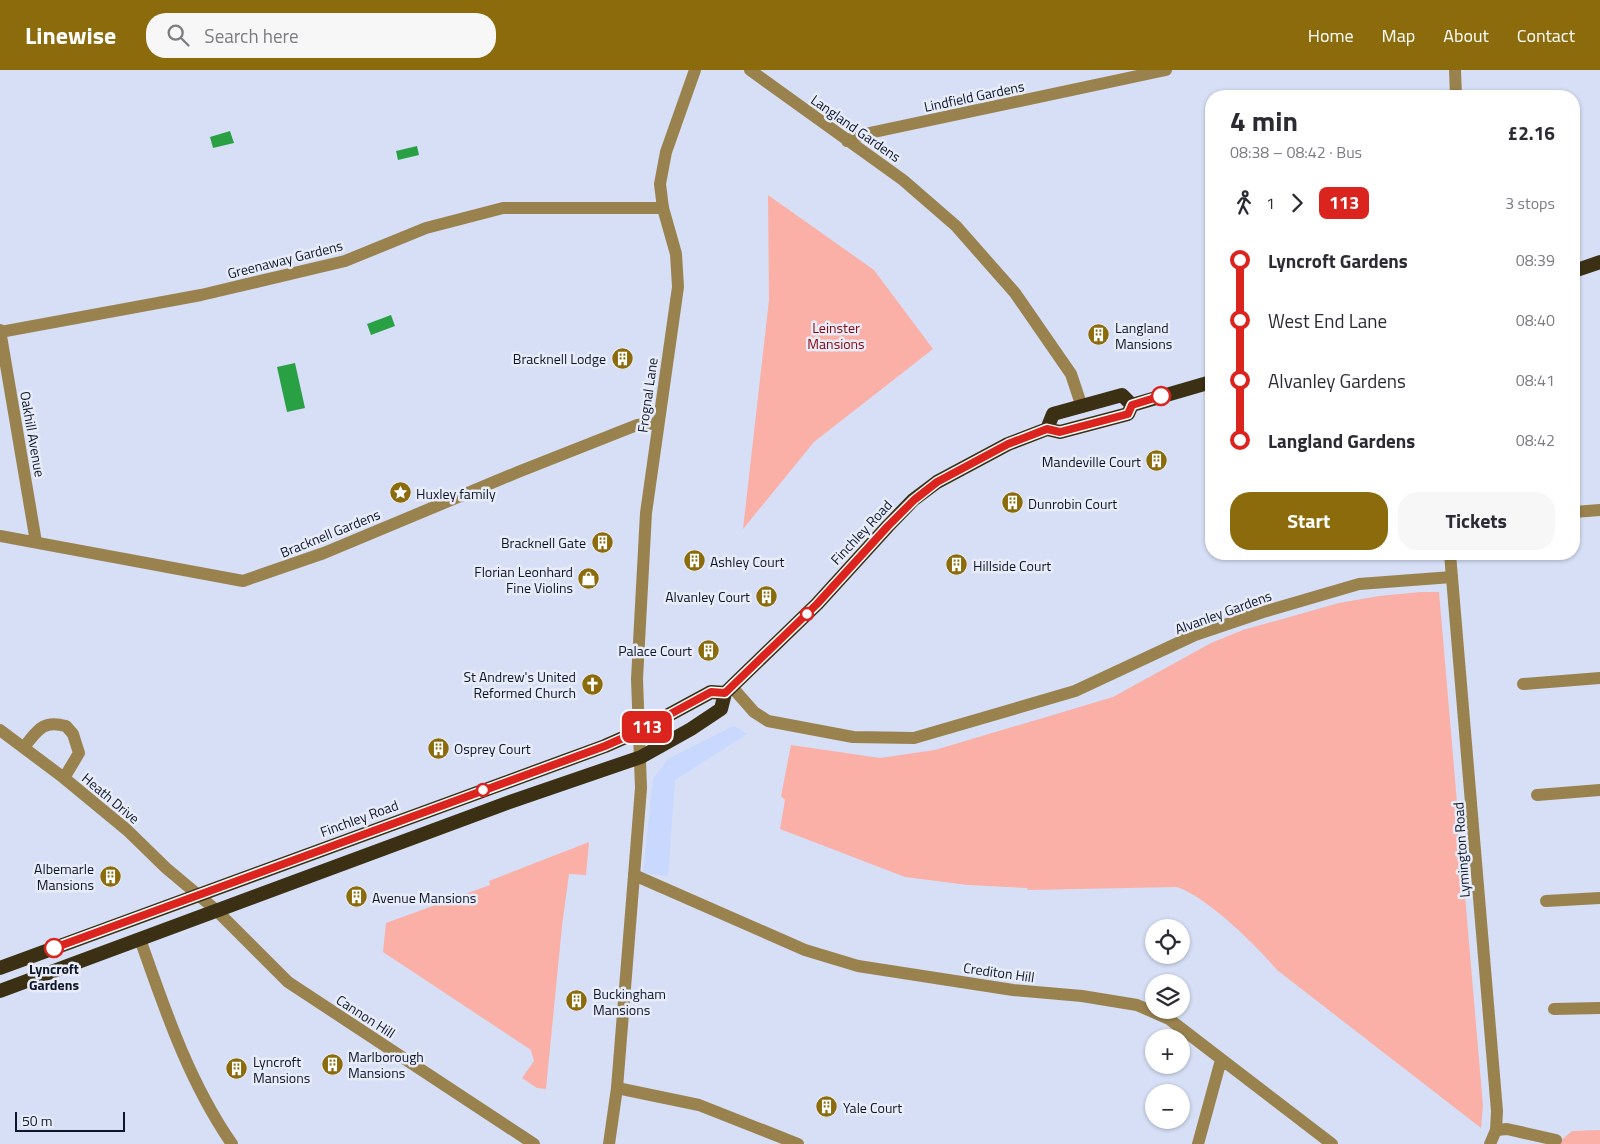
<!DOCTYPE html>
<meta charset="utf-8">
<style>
:root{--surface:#fff;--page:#f7f7f7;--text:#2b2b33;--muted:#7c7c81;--accent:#8b6b0b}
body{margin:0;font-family:"Titillium Web",sans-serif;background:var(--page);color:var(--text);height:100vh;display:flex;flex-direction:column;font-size:19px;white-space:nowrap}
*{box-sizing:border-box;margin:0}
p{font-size:16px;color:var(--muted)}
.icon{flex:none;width:28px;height:28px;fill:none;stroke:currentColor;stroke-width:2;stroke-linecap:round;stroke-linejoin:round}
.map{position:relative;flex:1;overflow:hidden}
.sheet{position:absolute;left:1205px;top:20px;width:375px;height:470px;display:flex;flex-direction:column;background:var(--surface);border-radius:20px;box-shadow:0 1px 4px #0004}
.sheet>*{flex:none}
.badge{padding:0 10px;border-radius:8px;font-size:18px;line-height:32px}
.fabs{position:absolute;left:1145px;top:849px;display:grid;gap:10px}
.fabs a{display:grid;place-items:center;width:45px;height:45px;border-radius:50%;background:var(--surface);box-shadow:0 1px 4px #0004;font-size:25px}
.scale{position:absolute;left:15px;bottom:12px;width:110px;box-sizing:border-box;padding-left:5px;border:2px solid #0e1629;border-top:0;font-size:14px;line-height:18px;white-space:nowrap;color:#0e1629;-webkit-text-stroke:4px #e7ecf8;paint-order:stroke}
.map>.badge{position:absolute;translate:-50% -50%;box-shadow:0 0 0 2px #fff}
.legs{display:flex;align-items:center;gap:8px;height:55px;padding:0 25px;font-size:16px}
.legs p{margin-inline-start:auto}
.summary{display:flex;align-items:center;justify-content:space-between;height:85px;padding:0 25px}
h1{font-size:28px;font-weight:700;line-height:38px}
.button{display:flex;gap:10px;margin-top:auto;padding:10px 25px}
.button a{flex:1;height:58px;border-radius:20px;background:var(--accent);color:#fff;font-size:20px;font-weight:700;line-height:58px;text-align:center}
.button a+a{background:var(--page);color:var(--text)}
ul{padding:0 25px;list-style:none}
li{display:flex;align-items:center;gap:18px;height:60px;font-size:19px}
li i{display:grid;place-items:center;width:8px;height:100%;margin:0 6px;background:currentColor}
li i::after{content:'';width:12px;height:12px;margin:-6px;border:4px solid;border-radius:50%;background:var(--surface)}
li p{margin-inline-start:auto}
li:first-child i{background:linear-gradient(#0000 50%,currentColor 0)}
li:last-child i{background:linear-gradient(currentColor 50%,#0000 0)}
header{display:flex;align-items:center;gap:30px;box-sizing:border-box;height:70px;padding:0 25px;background:var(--accent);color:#fff}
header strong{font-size:24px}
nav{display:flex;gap:28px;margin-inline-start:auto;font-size:18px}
.search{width:350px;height:45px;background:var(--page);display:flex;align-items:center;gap:12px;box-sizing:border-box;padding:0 18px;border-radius:20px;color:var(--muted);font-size:19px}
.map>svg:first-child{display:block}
.built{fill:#c8d8fe}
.green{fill:#fab0a7}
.water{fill:#2aa044}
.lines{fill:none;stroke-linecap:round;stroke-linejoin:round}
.minor{stroke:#99824e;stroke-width:12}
.tertiary{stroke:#99824e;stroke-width:12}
.trunk{stroke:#3b3014;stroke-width:14}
.line-1-casing{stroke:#fff;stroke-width:11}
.line-1{stroke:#dc241f;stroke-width:8}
.stop-1-dot{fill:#fff;stroke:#dc241f;stroke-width:2.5}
.labels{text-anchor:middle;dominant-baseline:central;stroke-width:5;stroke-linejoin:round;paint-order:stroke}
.street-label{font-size:14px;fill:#0e1629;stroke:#e7ecf8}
.park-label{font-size:14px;fill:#88060e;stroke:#e7ecf8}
.poi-label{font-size:14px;fill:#0e1629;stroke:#e7ecf8;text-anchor:start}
.stop-label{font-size:14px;font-weight:bold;fill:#0e1629;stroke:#e7ecf8}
</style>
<header>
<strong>Linewise</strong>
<div class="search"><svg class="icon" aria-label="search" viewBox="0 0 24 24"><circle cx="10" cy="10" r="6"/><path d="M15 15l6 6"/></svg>Search here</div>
<nav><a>Home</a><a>Map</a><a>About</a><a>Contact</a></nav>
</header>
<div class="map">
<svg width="1600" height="1074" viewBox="0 0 1600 1074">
<rect width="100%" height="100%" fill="#d6dff6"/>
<!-- built -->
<path class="built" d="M734,656l13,8 -72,46 -7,96 -25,-3 10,-94 15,-20z"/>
<!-- green -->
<path class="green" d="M768,125l106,75 59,79 -119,93 -71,87 26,-229z
M1421,522h18l44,514 -2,22 -204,-158c-21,-25 -70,-73 -100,-83l-150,3 1,-2 -60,-3 -63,-8 -125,-48 5,-29 -4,-4 10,-51 89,13 55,-8 178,-53 98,-54 32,-13 96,-27 40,-7z
M589,772l-3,33 -17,-1 -7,52 -16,163 -9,-1 -15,-10 12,-17 -3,-11 -148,-98 3,-29 104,-38 -1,-4z
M1600,1060v14h-41v-2l13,-11z"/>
<!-- water -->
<path class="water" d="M230,61l4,12 -21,5 -3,-11z
M417,76l2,9 -21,5 -2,-9z
M391,245l4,11 -24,9 -4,-11z
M295,293l10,45 -18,4 -10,-45z"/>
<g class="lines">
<!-- minor -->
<path class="minor" d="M750,0l153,110 53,46 59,67 56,81 11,33
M847,71l13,-6 306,-65
M0,260l36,212
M0,262l201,-37 144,-34 81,-33 77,-20h160
M1574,442l26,-2
M0,466l243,45 81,-28 194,-81 119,-47 21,-2
M1523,614l77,-6
M732,617l22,25 14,9 85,16 61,1 161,-47 120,-56 68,-23 96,-28 93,-7
M0,660l64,48 63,52 39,38 50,42 72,72 246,162
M24,677c14,-17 18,-27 42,-21l7,8 6,19 -15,25
M1537,725l63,-5
M634,805l171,75 53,16 155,24 69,6 55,9 32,14 163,125
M1546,831l54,-3
M140,869c25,71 49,143 92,205
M1554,939l46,-1
M617,1018l82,17 99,39
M1496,1060l11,-1 49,11
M1198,1074l23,-84"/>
<!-- tertiary -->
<path class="tertiary" d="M1455,0l1,26
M1450,484l47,557 -1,19 -6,14
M609,1074l8,-56 24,-300 -4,-109 9,-166 32,-226 -2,-33 -13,-46 -3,-24 6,-32 29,-82"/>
<!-- trunk -->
<path class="trunk" d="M1574,201l26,-9
M1132,335l79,-23
M1047,359l6,-15 69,-19 10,10
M0,898l605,-222 34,-15 72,-39 14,1
M0,921l507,-188 134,-46 50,-28 30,-20 4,-16 92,-89 71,-78 25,-26 24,-18 71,-38 39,-15 13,3 68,-18 4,-9"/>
</g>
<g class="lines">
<defs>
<path id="line-1" d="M54,878l551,-202 34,-15 72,-39 14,1 92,-89 71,-78 26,-26 23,-18 71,-38 39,-15 13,3 68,-18 4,-9 29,-9"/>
</defs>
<!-- line-1 casing -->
<use href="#line-1" class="line-1-casing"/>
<!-- line-1 -->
<use href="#line-1" class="line-1"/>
</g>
<!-- icons -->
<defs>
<symbol id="building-disc" viewBox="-11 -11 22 22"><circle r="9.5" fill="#8b6b0b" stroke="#e7ecf8"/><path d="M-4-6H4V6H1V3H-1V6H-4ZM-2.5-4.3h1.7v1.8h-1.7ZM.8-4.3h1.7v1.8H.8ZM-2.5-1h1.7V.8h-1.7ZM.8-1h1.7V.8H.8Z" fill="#fff"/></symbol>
<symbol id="sight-disc" viewBox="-11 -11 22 22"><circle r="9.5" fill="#8b6b0b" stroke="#e7ecf8"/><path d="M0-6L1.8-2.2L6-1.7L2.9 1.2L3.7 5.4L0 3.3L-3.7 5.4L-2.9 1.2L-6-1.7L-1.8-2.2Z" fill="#fff"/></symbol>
<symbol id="shop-disc" viewBox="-11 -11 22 22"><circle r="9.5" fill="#8b6b0b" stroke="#e7ecf8"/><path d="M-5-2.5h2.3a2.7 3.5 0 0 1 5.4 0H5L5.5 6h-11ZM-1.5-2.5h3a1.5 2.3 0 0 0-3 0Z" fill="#fff"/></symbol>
<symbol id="church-disc" viewBox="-11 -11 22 22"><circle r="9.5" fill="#8b6b0b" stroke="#e7ecf8"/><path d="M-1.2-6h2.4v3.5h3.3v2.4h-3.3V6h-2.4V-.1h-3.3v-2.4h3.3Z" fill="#fff"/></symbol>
</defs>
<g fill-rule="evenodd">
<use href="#building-disc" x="1086" y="252" width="25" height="25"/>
<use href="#building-disc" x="610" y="276" width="25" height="25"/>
<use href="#building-disc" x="1144" y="378" width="25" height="25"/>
<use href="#sight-disc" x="388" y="410" width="25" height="25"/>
<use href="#building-disc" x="1000" y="420" width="25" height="25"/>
<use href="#building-disc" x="590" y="460" width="25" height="25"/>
<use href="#building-disc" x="682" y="478" width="25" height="25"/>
<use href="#building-disc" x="944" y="482" width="25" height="25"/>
<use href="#shop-disc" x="576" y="496" width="25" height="25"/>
<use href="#building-disc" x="754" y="514" width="25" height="25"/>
<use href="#building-disc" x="696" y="568" width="25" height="25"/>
<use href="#church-disc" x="580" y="602" width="25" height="25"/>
<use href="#building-disc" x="426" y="666" width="25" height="25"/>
<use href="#building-disc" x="98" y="794" width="25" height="25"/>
<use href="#building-disc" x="344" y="814" width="25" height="25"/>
<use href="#building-disc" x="564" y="918" width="25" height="25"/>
<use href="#building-disc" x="320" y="982" width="25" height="25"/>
<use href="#building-disc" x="224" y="986" width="25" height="25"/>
<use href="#building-disc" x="814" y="1024" width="25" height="25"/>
</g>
<!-- markers -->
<g class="stop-1-dot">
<circle cx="1161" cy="326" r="9"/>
<circle cx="807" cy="544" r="6"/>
<circle cx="483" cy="720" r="6"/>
<circle cx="54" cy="878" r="9"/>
</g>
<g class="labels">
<!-- street labels -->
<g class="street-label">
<text transform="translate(974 26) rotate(-12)">Lindfield Gardens</text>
<text transform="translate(856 58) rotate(35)">Langland Gardens</text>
<text transform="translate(285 189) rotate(-14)">Greenaway Gardens</text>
<text transform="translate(647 325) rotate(-82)">Frognal Lane</text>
<text transform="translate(33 364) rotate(80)">Oakhill Avenue</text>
<text transform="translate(861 462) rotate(-47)">Finchley Road</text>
<text transform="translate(330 463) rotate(-22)">Bracknell Gardens</text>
<text transform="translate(1223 542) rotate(-20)">Alvanley Gardens</text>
<text transform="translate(111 728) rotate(40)">Heath Drive</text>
<text transform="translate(359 748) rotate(-20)">Finchley Road</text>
<text transform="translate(1461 780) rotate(-94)">Lymington Road</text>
<text transform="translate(999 902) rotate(8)">Crediton Hill</text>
<text transform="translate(366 946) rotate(33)">Cannon Hill</text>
</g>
<!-- park labels -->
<g class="park-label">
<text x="836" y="257">Leinster<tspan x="836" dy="16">Mansions</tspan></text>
</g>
<!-- poi labels -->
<g class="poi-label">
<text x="1115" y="257">Langland<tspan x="1115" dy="16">Mansions</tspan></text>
<text x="606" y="288" text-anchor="end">Bracknell Lodge</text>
<text x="1141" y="391" text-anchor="end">Mandeville Court</text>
<text x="416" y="423">Huxley family</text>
<text x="1028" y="433">Dunrobin Court</text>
<text x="586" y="472" text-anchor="end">Bracknell Gate</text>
<text x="710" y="491">Ashley Court</text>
<text x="973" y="495">Hillside Court</text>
<text x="573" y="501" text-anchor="end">Florian Leonhard<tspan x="573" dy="16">Fine Violins</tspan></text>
<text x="750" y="526" text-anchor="end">Alvanley Court</text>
<text x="692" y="580" text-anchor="end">Palace Court</text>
<text x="576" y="606" text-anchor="end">St Andrew's United<tspan x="576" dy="16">Reformed Church</tspan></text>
<text x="454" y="678">Osprey Court</text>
<text x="94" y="798" text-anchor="end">Albemarle<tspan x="94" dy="16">Mansions</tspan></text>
<text x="372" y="827">Avenue Mansions</text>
<text x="593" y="923">Buckingham<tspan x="593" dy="16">Mansions</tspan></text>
<text x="348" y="986">Marlborough<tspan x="348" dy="16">Mansions</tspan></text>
<text x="253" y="991">Lyncroft<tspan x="253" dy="16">Mansions</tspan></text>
<text x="843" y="1037">Yale Court</text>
</g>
<!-- stop labels -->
<g class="stop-label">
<text x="54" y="898">Lyncroft<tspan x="54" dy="16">Gardens</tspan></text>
</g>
</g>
</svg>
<div class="fabs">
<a><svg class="icon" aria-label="locate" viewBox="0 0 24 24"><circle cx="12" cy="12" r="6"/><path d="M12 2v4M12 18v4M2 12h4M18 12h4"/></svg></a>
<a><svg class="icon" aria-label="layers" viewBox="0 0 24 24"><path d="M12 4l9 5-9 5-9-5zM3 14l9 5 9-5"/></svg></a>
<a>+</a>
<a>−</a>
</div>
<div class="scale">50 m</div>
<b class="badge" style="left:647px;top:657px;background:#dc241f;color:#fff">113</b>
<section class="sheet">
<div class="summary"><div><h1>4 min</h1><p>08:38 – 08:42 · Bus</p></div><b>£2.16</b></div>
<div class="legs"><svg class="icon" aria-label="walk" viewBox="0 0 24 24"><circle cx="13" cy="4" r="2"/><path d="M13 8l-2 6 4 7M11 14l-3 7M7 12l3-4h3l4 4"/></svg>1<svg class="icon" aria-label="forward" viewBox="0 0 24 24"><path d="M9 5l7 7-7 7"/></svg><b class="badge" style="background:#dc241f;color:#fff">113</b><p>3 stops</p></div>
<ul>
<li><i style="color:#dc241f"></i><b>Lyncroft Gardens</b><p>08:39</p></li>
<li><i style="color:#dc241f"></i><span>West End Lane</span><p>08:40</p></li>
<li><i style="color:#dc241f"></i><span>Alvanley Gardens</span><p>08:41</p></li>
<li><i style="color:#dc241f"></i><b>Langland Gardens</b><p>08:42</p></li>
</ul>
<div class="button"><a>Start</a><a>Tickets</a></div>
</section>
</div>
